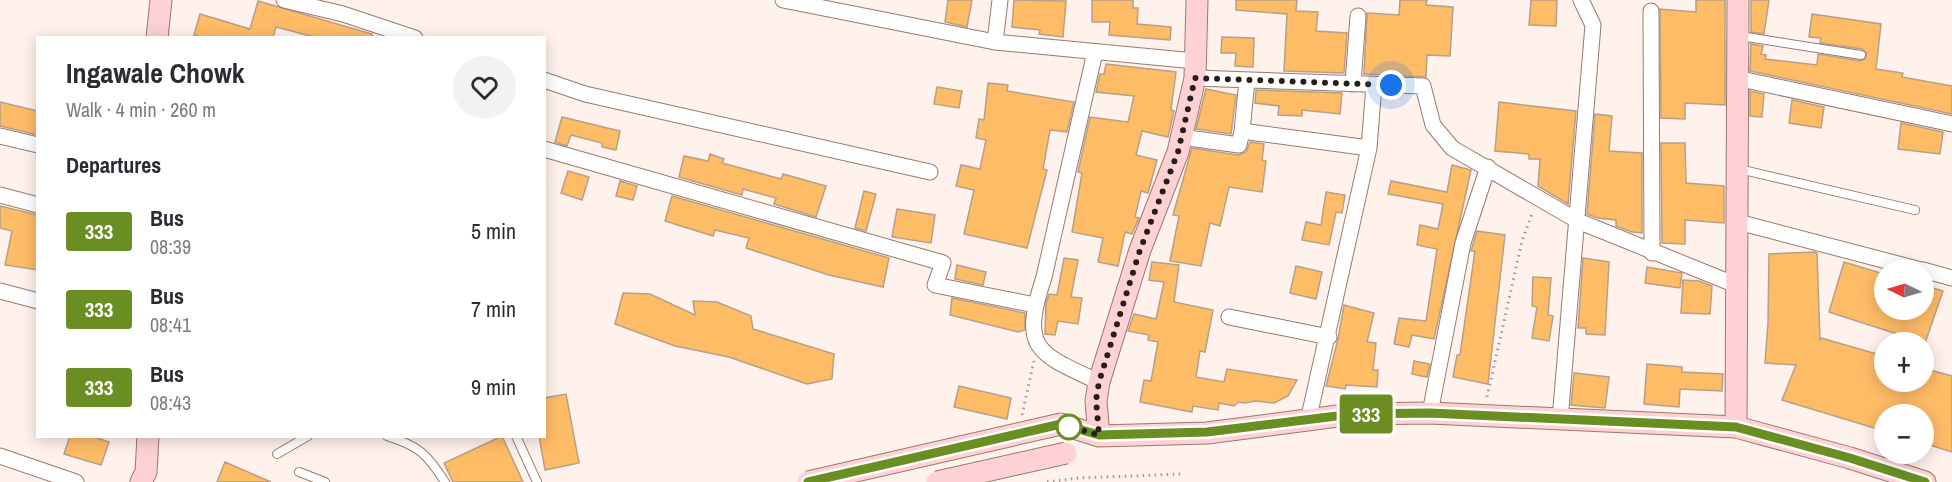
<!DOCTYPE html>
<meta charset="utf-8">
<style>
:root{--surface:#fff;--page:#f2f2f3;--text:#2b2b33;--muted:#7c7c81}
body{margin:0;font-family:"Archivo Narrow",sans-serif;background:var(--page);color:var(--text);height:100vh;display:flex;flex-direction:column;font-size:22px;white-space:nowrap}
*{box-sizing:border-box;margin:0}
p{font-size:20px;color:var(--muted)}
.icon{flex:none;width:33px;height:33px;fill:none;stroke:currentColor;stroke-width:2;stroke-linecap:round;stroke-linejoin:round}
.map{position:relative;flex:1;overflow:hidden}
.sheet{position:absolute;left:36px;top:36px;width:510px;height:402px;display:flex;flex-direction:column;background:var(--surface);border-radius:0px;box-shadow:0 3px 15px #0003}
.sheet>*{flex:none}
.badge{padding:0 12px;border-radius:4px;font-size:21px;line-height:39px}
.needle{width:39px;rotate:275deg}
.buttons{position:absolute;left:1874px;top:260px;display:grid;gap:12px}
.buttons a{display:grid;place-items:center;width:60px;height:60px;border-radius:50%;background:var(--surface);box-shadow:0 3px 15px #0003;font-size:30px}
.you{position:absolute;width:30px;height:30px;margin:-15px;border:4px solid #fff;border-radius:50%;background:#1a73e8;box-shadow:0 0 0 9px #1a73e833}
.map>.badge{position:absolute;translate:-50% -50%;box-shadow:0 0 0 3px #fff}
h2{padding:0 30px;font-size:22px;line-height:54px}
.round{display:grid;place-items:center;flex:none;width:63px;height:63px;border-radius:32px;background:var(--page)}
.headline{display:flex;align-items:center;justify-content:space-between;height:102px;padding:0 30px}
h1{font-size:28px;font-weight:700;line-height:45px}
ul{padding:0;list-style:none}
li{display:flex;align-items:center;gap:18px;height:78px;padding:0 30px}
li div{flex:1}
li b{display:block;font-size:22px}
li em{font-style:normal}
li .badge{min-width:66px;font-weight:700;text-align:center}
.map>svg:first-child{display:block}
.building{fill:#febc67;stroke:#b6a086;stroke-width:1.5}
.lines{fill:none;stroke-linecap:round;stroke-linejoin:round}
.lane-casing{stroke:#997a6c;stroke-width:10}
.street-casing{stroke:#997a6c;stroke-width:17}
.secondary-casing{stroke:#997a6c;stroke-width:23}
.path{stroke:#a69993;stroke-width:3;stroke-dasharray:1.5 4.5;stroke-linecap:butt}
.lane{stroke:#fff;stroke-width:8}
.street{stroke:#fff;stroke-width:15}
.secondary{stroke:#fed2d4;stroke-width:21}
.secondary-bridge-casing{stroke:#997a6c;stroke-width:23;stroke-linecap:butt}
.secondary-bridge{stroke:#fed2d4;stroke-width:21}
.line-casing{stroke:#fff;stroke-width:14}
.line{stroke:#6b8e23;stroke-width:9}
.walk{stroke:#291d17;stroke-width:6;stroke-dasharray:0 10.8}
.stop-dot{fill:#fff;stroke:#6b8e23;stroke-width:3}
</style>
<div class="map">
<svg width="1952" height="482" viewBox="0 0 1952 482">
<rect width="100%" height="100%" fill="#fff1eb"/>
<!-- building -->
<path class="building" d="M948,0h24l-5,27 -22,-5z
M1014,0l52,1 -3,36 -24,-3 1,-4 -28,-3z
M1092,0h41v8h5l-1,16 34,3 -1,13 -61,-5 1,-13h-18z
M1236,0h61l-1,11 22,1 -2,19 31,2 -3,40 -60,-2 3,-57 -51,-4z
M1400,0h27l-1,5 27,2 -3,49 -23,-1 -1,22 -62,-3 3,-61 32,2z
M1531,0h26l-1,26 -27,-1z
M1696,0h29v105l-40,-2v16l-24,-1 -1,-109 36,3z
M1751,0h18l-5,34 -13,-2z
M258,1l114,33v4h-54l-42,-11 -3,11h-71l-8,-3 6,-21 50,15z
M1812,14l69,10 -5,45 27,4 -1,4 50,9v28l-202,-43 1,-27 12,2 -2,8 5,1 -1,4 52,6 1,-11 42,7 5,-2 2,-6 -5,-4 -42,-6 1,-5 -12,-1z
M1222,37l32,1 -1,29 -18,-1 1,-13h-15z
M1106,64l70,8 -5,38 3,1 -6,26 -26,-6 -6,24 21,5 -9,33 -7,-2 -6,26 4,1 -7,16 -7,-2 -7,34 -20,-4 5,-24 -31,-6 10,-59 -4,-1 12,-55 38,5 6,-26 -38,-4 4,-18h4z
M988,83l20,2 -1,6 67,11 -7,30 -17,-2 -7,39 4,1 -20,78 -63,-14 10,-44 -18,-4 5,-21 19,4 6,-29 -10,-2 3,-19 5,1z
M937,87l25,4 -3,17 -25,-4z
M1206,89l30,6 -5,39 -35,-5z
M1256,90l86,3 -2,21 -38,-4v6l-24,-1 1,-9 -24,-3z
M1750,91l14,3 -2,23 -12,-1z
M1792,100l32,7 -3,21 -32,-5z
M0,102l38,9v24l-38,-9z
M1499,102l77,9 -8,93 -30,-18 2,-27h-11v-5l-34,-3z
M1595,114l17,2 -3,35 33,2v80l-10,-1 -16,-6v-6l-18,-2 -11,-4z
M562,117l58,14 -4,19 -14,-3v-4l-31,-8 -4,11 -12,-4z
M1901,123l42,9 -3,22 -42,-5z
M1250,142l14,2 -2,16 4,1 -4,31 -33,-5 -9,39 -10,-3 -9,43 -31,-5 9,-45 -6,-1 19,-67 46,7 8,-3z
M1661,143h24l1,40 38,3v37l-39,-3v24l-23,-1z
M710,154l14,5 -2,4 59,16 2,-5 43,12 -10,31 -42,-13 2,-6 -33,-9 -1,6 -63,-18 5,-21 24,5z
M1452,165l19,5 -37,169 -22,-4 -3,12 -15,-3 5,-26 27,3 11,-72 -20,-4 3,-20 18,4 5,-25 -55,-10 3,-13 56,11z
M568,171l21,6 -7,23 -21,-7z
M620,181l17,5 -4,14 -17,-4z
M864,191l12,3 -10,37 -11,-3z
M1326,192l19,3 -3,18 -6,-1 -7,33 -27,-5 4,-18 15,3z
M672,196l217,62 -6,29 -54,-12 -83,-27 3,-10 -34,-8 -2,6 -48,-15z
M0,206l38,9v55l-33,-5 7,-34 -12,-3z
M897,209l38,6 -4,28 -39,-6z
M1477,231l28,4 -17,149 -35,-7 4,-22h3l15,-104h-4z
M1814,252l3,1 3,88 1,-3 63,18v25h39v-13l29,8v76l-29,-9v-29h-39v17l-102,-31 14,-35 -31,-2 3,-40 1,-69z
M1064,258l14,2 -7,37 11,1 -4,26 -20,-3 -3,14 -10,-1 1,-31 3,-9 8,1z
M1583,258l26,4 -4,73 -19,-1v-6h-8z
M1152,262l27,3 -5,37 39,8 -8,42 -5,-1 -4,26 28,5 3,-13 70,11 -9,16 -14,7 -19,-2 -10,2 -6,-1 -5,4 -15,-3 -1,7 -25,-4 -1,6 -52,-10 4,-22 7,1 7,-39 -10,-2 1,-5 -21,-4 6,-17 22,5 8,-37 -15,-2z
M1844,262l40,12v35h39v-24l20,6 -18,52 -96,-31z
M957,265l29,7 -3,13 -28,-6z
M1296,266l26,6 -6,27 -26,-6z
M1647,267l35,6 -2,15 -35,-5z
M1533,277l18,1 -3,37 5,1 -4,25 -17,-3 5,-31 -5,-1z
M1683,280l16,1 13,5 -2,28 -29,-1z
M623,293l27,1 45,21 -2,-14 24,1 34,14 2,13 81,25 -2,25 -25,5 -78,-27 -54,-11 -60,-22z
M952,298l73,15v17l-7,2 -68,-17z
M1344,305l30,8 -7,29 9,1 -3,27h5l-1,17 -31,-2 -1,4 -19,-3 12,-47z
M1414,361l16,3 -3,13 -15,-3z
M1647,364l35,3v5l41,2 -1,17 -42,-2 -1,18 -35,-3z
M1574,373l35,4 -4,31 -34,-3z
M959,386l52,12 -4,21 -53,-12z
M566,394l13,69 -34,7 -6,-34h5v-38z
M70,436h22l17,6 -8,23 -37,-11z
M502,436l21,46h-70l-9,-19z
M225,462l46,20h-54z"/>
<g class="lines">
<defs>
<path id="lane" d="M1740,36l121,19
M1739,169l176,41
M387,436c32,10 40,18 58,46
M516,436l21,46
M277,454l31,-18
M299,472l26,10"/>
<path id="street" d="M284,0l59,14 72,24
M783,0l212,42 200,19
M1651,11l1,242
M995,42l5,-42
M1095,52l-51,225c-24,73 -7,76 55,105
M1195,78l228,8 10,39 19,23 126,73 158,64
M1736,78l216,46
M544,80l41,14 345,78
M1247,80l-5,51 127,17
M1353,84l5,-68
M0,136l38,9
M1181,137l58,8 3,-14
M544,149l399,114 -8,22 100,20
M0,195l38,10
M1738,222l183,48
M1923,270l29,8
M0,291l38,10
M1229,317l100,20
M1430,413l33,-170 25,-76
M1560,420l33,-395 -12,-25
M1308,421l61,-273 5,-63
M0,456l76,26"/>
<path id="secondary" d="M157,38l4,-38
M1061,424l38,12 108,-3 146,-19 77,-1 306,14 114,31 75,24
M1736,427l2,-427
M1099,436l-3,-35 3,-19 41,-132 38,-98 17,-74 2,-78
M141,482l5,-10 2,-36"/>
</defs>
<!-- lane casing -->
<use href="#lane" class="lane-casing"/>
<!-- street casing -->
<use href="#street" class="street-casing"/>
<!-- secondary casing -->
<use href="#secondary" class="secondary-casing"/>
<!-- path -->
<path class="path" d="M1487,397l35,-156 11,-30
M1022,415l12,-54
M1047,482l31,-4 104,-4"/>
<!-- lane -->
<use href="#lane" class="lane"/>
<!-- street -->
<use href="#street" class="street"/>
<!-- secondary -->
<use href="#secondary" class="secondary"/>
<defs>
<path id="secondary-bridge" d="M808,482l253,-58
M937,482l129,-29"/>
</defs>
<!-- secondary-bridge casing -->
<use href="#secondary-bridge" class="secondary-bridge-casing"/>
<!-- secondary-bridge -->
<use href="#secondary-bridge" class="secondary-bridge"/>
</g>
<g class="lines">
<defs>
<path id="line" d="M808,482l253,-58 38,11 108,-3 146,-18 77,-1 306,14 114,31 75,24"/>
</defs>
<!-- line casing -->
<use href="#line" class="line-casing"/>
<!-- line -->
<use href="#line" class="line"/>
<!-- walk -->
<path class="walk" d="M1069,427l-8,-3 38,11 -3,-35 3,-18 41,-132 38,-98 17,-74 196,7"/>
</g>
<!-- markers -->
<circle class="stop-dot" cx="1069" cy="427" r="12"/>
</svg>
<div class="buttons">
<a><svg class="needle" viewBox="-14 -14 28 28"><path d="M0-13l5 13h-10z" fill="#e53935"/><path d="M0 13l5-13h-10z" fill="#7c7c81"/></svg></a>
<a>+</a>
<a>−</a>
</div>
<div class="you" style="left:1391px;top:85px"></div>
<b class="badge" style="left:1366px;top:414px;background:#6b8e23;color:#fff">333</b>
<section class="sheet">
<div class="headline"><div><h1>Ingawale Chowk</h1><p>Walk · 4 min · 260 m</p></div><a class="round"><svg class="icon" aria-label="heart" viewBox="0 0 24 24"><path d="M12 20l-8-8c-3-5 5-10 8-4 3-6 11-1 8 4z"/></svg></a></div>
<h2>Departures</h2>
<ul>
<li><span class="badge" style="background:#6b8e23;color:#fff">333</span><div><b>Bus</b><p>08:39</p></div><em>5 min</em></li>
<li><span class="badge" style="background:#6b8e23;color:#fff">333</span><div><b>Bus</b><p>08:41</p></div><em>7 min</em></li>
<li><span class="badge" style="background:#6b8e23;color:#fff">333</span><div><b>Bus</b><p>08:43</p></div><em>9 min</em></li>
</ul>
</section>
</div>
